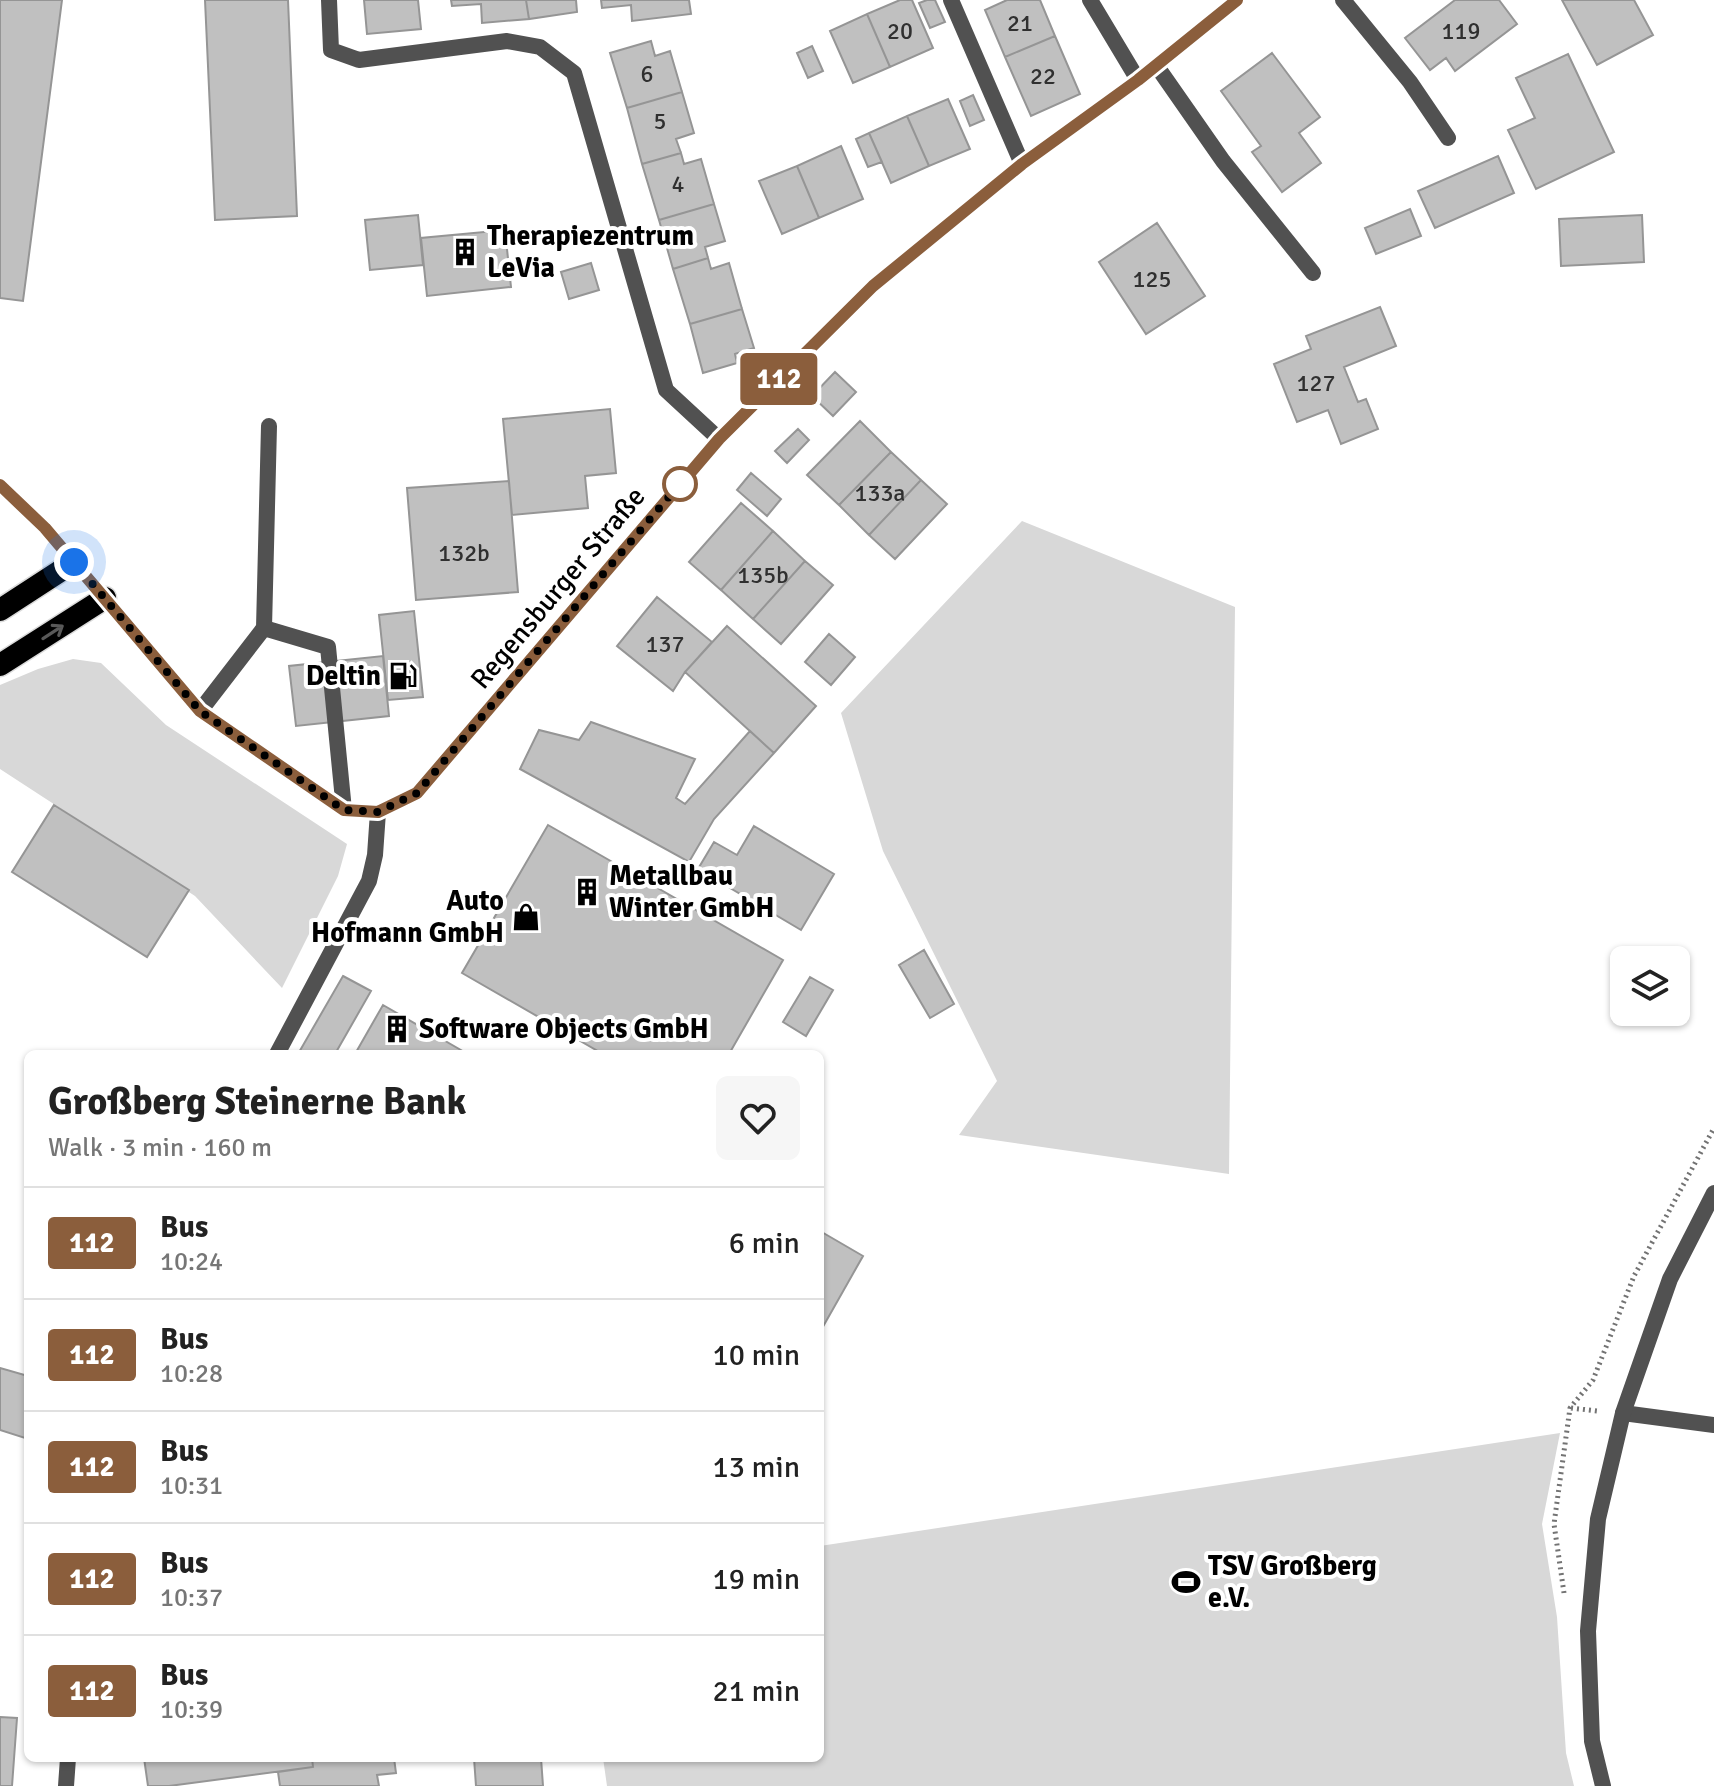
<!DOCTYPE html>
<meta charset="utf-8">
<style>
:root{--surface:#fff;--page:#f6f6f6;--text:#222;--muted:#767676;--line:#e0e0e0}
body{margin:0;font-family:Signika,sans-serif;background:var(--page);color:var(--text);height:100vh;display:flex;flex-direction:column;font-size:30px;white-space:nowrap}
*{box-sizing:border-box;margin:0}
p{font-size:26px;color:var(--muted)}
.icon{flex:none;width:44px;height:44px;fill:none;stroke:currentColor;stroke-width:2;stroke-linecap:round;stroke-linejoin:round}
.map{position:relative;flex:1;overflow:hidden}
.details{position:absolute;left:24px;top:1050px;width:800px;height:712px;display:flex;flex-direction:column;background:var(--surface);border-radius:12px;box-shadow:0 2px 6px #0004}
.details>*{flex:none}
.badge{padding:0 16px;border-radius:6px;font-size:28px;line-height:52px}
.buttons{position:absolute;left:1610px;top:946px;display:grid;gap:16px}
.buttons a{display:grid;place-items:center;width:80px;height:80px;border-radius:12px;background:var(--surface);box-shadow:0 2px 6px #0004;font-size:40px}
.you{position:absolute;width:40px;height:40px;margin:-20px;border:6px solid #fff;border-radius:50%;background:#1a73e8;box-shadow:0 0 0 12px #1a73e833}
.map>.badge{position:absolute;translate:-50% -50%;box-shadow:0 0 0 4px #fff}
.round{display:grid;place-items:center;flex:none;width:84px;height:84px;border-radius:12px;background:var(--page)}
.head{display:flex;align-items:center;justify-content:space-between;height:136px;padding:0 24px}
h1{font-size:38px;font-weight:700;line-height:60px}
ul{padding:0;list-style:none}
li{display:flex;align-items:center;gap:24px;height:112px;padding:0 24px;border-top:2px solid var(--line)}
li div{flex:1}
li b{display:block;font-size:30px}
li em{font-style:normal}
li .badge{min-width:88px;font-weight:700;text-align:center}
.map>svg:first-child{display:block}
.green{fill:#d8d8d8}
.building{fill:#c0c0c0;stroke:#959595;stroke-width:2}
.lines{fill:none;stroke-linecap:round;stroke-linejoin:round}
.trunk-casing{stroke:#dbdbdb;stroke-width:25}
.path{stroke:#737373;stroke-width:5;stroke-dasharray:2 4;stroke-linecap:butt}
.service{stroke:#515151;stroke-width:16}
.minor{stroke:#515151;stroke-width:16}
.tertiary{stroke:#515151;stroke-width:16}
.trunk{stroke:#000;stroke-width:22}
.oneway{stroke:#595959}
.line-casing{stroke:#fff;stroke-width:18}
.line{stroke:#8b5e3c;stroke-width:12}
.walk{stroke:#000;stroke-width:8;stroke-dasharray:0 14.4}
.stop-dot{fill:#fff;stroke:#8b5e3c;stroke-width:4}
.labels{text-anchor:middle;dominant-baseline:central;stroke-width:8;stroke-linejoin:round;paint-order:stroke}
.number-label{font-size:24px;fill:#303030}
.poi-label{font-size:28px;font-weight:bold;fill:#000;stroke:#fff;text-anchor:start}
.street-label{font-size:28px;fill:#000;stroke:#fff}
</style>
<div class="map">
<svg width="1714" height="1786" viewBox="0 0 1714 1786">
<rect width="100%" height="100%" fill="#fff"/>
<!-- green -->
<path class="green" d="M1022,521l213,86 -6,567 -270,-39 38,-54 -114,-230 -42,-138z
M73,659l28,4 65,62 181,119 -9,32 -56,112 -87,-92 -195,-127v-84l38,-16z
M1560,1433l-18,91 15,93 9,136 8,33h-967l-4,-28h217v-212z"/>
<!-- building -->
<path class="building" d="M0,0h62l-39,301 -23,-3z
M205,0h83l9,216 -82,4z
M364,0h54l3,29 -54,5z
M451,0h75l3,19 -47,4 -1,-19 -29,2z
M526,0h50l1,12 -48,7z
M601,0h88l2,14 -59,7 -1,-16 -29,3z
M900,0h12l21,48 -43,19 -23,-53z
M927,0h8l10,22 -15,6 -11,-25z
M1007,0h33l15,36 -50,21 -20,-47z
M1455,0h44l18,24 -62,47 -9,-13 -16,12 -25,-32z
M1562,0h72l19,35 -56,30z
M867,14l23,53 -37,16 -23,-52z
M1055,36l25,58 -49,22 -26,-59z
M651,41l4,15 15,-5 12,41 -55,16 -17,-55z
M812,46l11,25 -15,7 -11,-25z
M1272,53l48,64 -21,16 22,30 -39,29 -30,-40 9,-6 -40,-55z
M1568,54l46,98 -78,37 -28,-59 27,-12 -19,-40z
M682,92l12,41 -18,6 5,14 -39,11 -15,-56z
M973,95l11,25 -14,6 -10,-25z
M948,99l22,50 -41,17 -22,-50z
M907,116l22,50 -38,17 -22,-50z
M869,133l13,29 -14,5 -12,-28z
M841,146l22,53 -44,19 -22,-52z
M681,153l3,11 17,-5 13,45 -55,16 -17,-56z
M1498,156l16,37 -79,35 -17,-37z
M797,166l22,52 -37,16 -23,-53z
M714,204l11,37 -20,6 3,11 -35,11 -14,-49z
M1410,209l11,27 -45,18 -11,-26z
M418,215l5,50 -53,5 -5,-50z
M1642,215l2,47 -83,4 -2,-47z
M1157,223l48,73 -59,38 -47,-72z
M505,230l6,57 -84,9 -6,-58z
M708,258l3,11 18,-6 13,46 -52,15 -17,-55z
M591,263l8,27 -30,9 -8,-27z
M1380,307l16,39 -52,21 14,35 8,-3 12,30 -37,15 -13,-34 -31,12 -23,-58 37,-15 -5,-13z
M742,309l12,39 -19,6 2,9 -34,10 -13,-49z
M835,372l21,20 -23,24 -21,-20z
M610,409l6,64 -31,3 3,32 -76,7 -9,-96z
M860,421l31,31 -52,53 -32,-30z
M798,429l11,11 -22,23 -12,-12z
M891,452l30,28 -52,55 -30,-30z
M751,473l30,26 -14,17 -30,-26z
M921,480l26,24 -52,55 -26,-24z
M509,481l9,111 -102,8 -9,-112z
M741,503l32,28 -52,59 -32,-28z
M773,531l32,30 -52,58 -32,-29z
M805,561l28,24 -52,59 -28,-25z
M657,597l55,45 -27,30 -12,19 -56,-45z
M414,611l9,86 -35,3 -9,-85z
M727,626l89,80 -42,47 -89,-81z
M829,634l26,23 -24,28 -26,-23z
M383,656l6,60 -93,10 -7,-60z
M591,722l104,37 -19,39 9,6 65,-73 24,22 -60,66 -25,43 -169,-93 19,-39 40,10z
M54,805l135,85 -42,67 -135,-85z
M548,825l235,135 -54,94h-126l-141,-81z
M754,826l80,48 -33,56 -103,-61 16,-27 23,13z
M924,950l30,54 -24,14 -31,-53z
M343,976l28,15 -36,63h-37z
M810,977l23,13 -27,46 -23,-14z
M383,1005l83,48v1h-111z
M820,1231l43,25 -43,76z
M0,1368l28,8v63l-28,-9z
M0,1717l17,1 -5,68h-12z
M144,1758h168l1,9 -144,19h-21z
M312,1758h82l2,15 -19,2 2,11h-99l-2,-14 35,-5z
M474,1758h67l2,28h-67z"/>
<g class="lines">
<defs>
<path id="trunk" d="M0,610l74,-48
M0,665l105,-67"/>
</defs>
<!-- trunk casing -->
<use href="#trunk" class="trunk-casing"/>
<!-- path -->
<path class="path" d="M1571,1408l26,3
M1564,1593l-10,-69 16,-116 23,-28 41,-104 80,-148"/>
<!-- service -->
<path class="service" d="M1090,0l48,80
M1343,0l67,82 38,56
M1156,65l67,96 90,112
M264,628l64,19 16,163
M200,711l64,-83 5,-202
M1623,1413l91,12"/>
<!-- minor -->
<path class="minor" d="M329,0l2,50 28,10 148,-19 33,6 34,26 92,317 53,49
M951,0l71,164
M277,1054l92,-173 6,-26 3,-43
M66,1786l2,-28"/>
<!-- tertiary -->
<path class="tertiary" d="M0,485l45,43 155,183 144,99 34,2 39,-19 302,-354 154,-153 149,-122 116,-84 99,-80
M1603,1786l-11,-45 -4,-110 10,-112 25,-106 47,-134 44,-86"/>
<!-- trunk -->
<use href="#trunk" class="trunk"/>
</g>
<!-- one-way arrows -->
<defs><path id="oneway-shaft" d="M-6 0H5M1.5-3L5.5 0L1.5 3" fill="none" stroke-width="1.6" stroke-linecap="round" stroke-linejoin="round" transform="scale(2)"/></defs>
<use class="oneway" href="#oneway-shaft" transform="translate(53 632) rotate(-33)"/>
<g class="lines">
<defs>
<path id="line" d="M0,485l45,43 155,183 144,99 34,2 39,-19 302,-354 154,-153 149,-122 116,-84 99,-80"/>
</defs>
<!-- line casing -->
<use href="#line" class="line-casing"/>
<!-- line -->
<use href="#line" class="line"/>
<!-- walk -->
<path class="walk" d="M74,562l126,149 144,99 34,2 39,-19 267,-314 -4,5"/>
</g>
<!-- icons -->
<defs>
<symbol id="building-bare" viewBox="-9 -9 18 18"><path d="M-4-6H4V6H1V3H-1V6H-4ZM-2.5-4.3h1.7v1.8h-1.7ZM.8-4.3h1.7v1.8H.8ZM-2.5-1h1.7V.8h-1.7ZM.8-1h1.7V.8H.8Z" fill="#000" stroke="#fff" stroke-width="2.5" paint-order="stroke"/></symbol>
<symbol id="fuel-bare" viewBox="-9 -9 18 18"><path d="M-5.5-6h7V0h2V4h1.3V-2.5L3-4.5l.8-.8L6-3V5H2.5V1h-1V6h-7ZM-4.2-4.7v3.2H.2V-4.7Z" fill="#000" stroke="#fff" stroke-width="2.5" paint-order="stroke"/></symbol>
<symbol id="shop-bare" viewBox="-9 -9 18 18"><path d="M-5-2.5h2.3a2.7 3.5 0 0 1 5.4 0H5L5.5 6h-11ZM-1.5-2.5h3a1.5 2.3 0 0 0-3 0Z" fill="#000" stroke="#fff" stroke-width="2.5" paint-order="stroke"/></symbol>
<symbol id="stadium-bare" viewBox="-9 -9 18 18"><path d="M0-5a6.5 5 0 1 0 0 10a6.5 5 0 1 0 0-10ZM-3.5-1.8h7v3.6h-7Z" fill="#000" stroke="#fff" stroke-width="2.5" paint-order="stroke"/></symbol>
</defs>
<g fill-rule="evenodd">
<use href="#building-bare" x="445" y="232" width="40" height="40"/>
<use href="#fuel-bare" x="383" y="656" width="40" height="40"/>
<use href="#building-bare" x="567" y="872" width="40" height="40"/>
<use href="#shop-bare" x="506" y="897" width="40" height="40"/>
<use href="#building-bare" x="377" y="1009" width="40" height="40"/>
<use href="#stadium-bare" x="1166" y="1562" width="40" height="40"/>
</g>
<!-- markers -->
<circle class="stop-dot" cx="680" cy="484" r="16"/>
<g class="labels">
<!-- number labels -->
<g class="number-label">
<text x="1020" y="23">21</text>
<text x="900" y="31">20</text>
<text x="1461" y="31">119</text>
<text x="647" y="74">6</text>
<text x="1043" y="76">22</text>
<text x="660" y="121">5</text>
<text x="678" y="184">4</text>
<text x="1152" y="279">125</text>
<text x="1316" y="383">127</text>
<text x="880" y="493">133a</text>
<text x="464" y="553">132b</text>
<text x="763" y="575">135b</text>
<text x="665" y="644">137</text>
</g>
<!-- poi labels -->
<g class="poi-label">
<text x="487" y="236">Therapiezentrum<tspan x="487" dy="32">LeVia</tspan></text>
<text x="381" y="676" text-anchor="end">Deltin</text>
<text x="609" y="876">Metallbau<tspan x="609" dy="32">Winter GmbH</tspan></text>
<text x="504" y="901" text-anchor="end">Auto<tspan x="504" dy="32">Hofmann GmbH</tspan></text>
<text x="419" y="1029">Software Objects GmbH</text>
<text x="1208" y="1566">TSV Großberg<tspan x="1208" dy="32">e.V.</tspan></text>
</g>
<!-- street labels -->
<g class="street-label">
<text transform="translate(558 588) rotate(-50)">Regensburger Straße</text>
</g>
</g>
</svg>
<div class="buttons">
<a><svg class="icon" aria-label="layers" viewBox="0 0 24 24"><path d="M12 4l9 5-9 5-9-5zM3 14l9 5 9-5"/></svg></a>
</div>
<div class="you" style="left:74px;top:562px"></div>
<b class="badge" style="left:779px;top:379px;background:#8b5e3c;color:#fff">112</b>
<section class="details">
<div class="head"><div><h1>Großberg Steinerne Bank</h1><p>Walk · 3 min · 160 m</p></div><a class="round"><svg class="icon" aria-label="heart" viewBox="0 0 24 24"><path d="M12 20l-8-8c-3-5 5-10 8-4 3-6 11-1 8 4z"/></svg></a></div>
<ul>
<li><span class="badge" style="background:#8b5e3c;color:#fff">112</span><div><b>Bus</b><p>10:24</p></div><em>6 min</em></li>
<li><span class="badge" style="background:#8b5e3c;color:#fff">112</span><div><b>Bus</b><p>10:28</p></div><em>10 min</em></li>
<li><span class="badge" style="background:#8b5e3c;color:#fff">112</span><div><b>Bus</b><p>10:31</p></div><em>13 min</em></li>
<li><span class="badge" style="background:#8b5e3c;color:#fff">112</span><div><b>Bus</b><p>10:37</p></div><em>19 min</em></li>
<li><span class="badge" style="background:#8b5e3c;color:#fff">112</span><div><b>Bus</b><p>10:39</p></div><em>21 min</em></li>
</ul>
</section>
</div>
